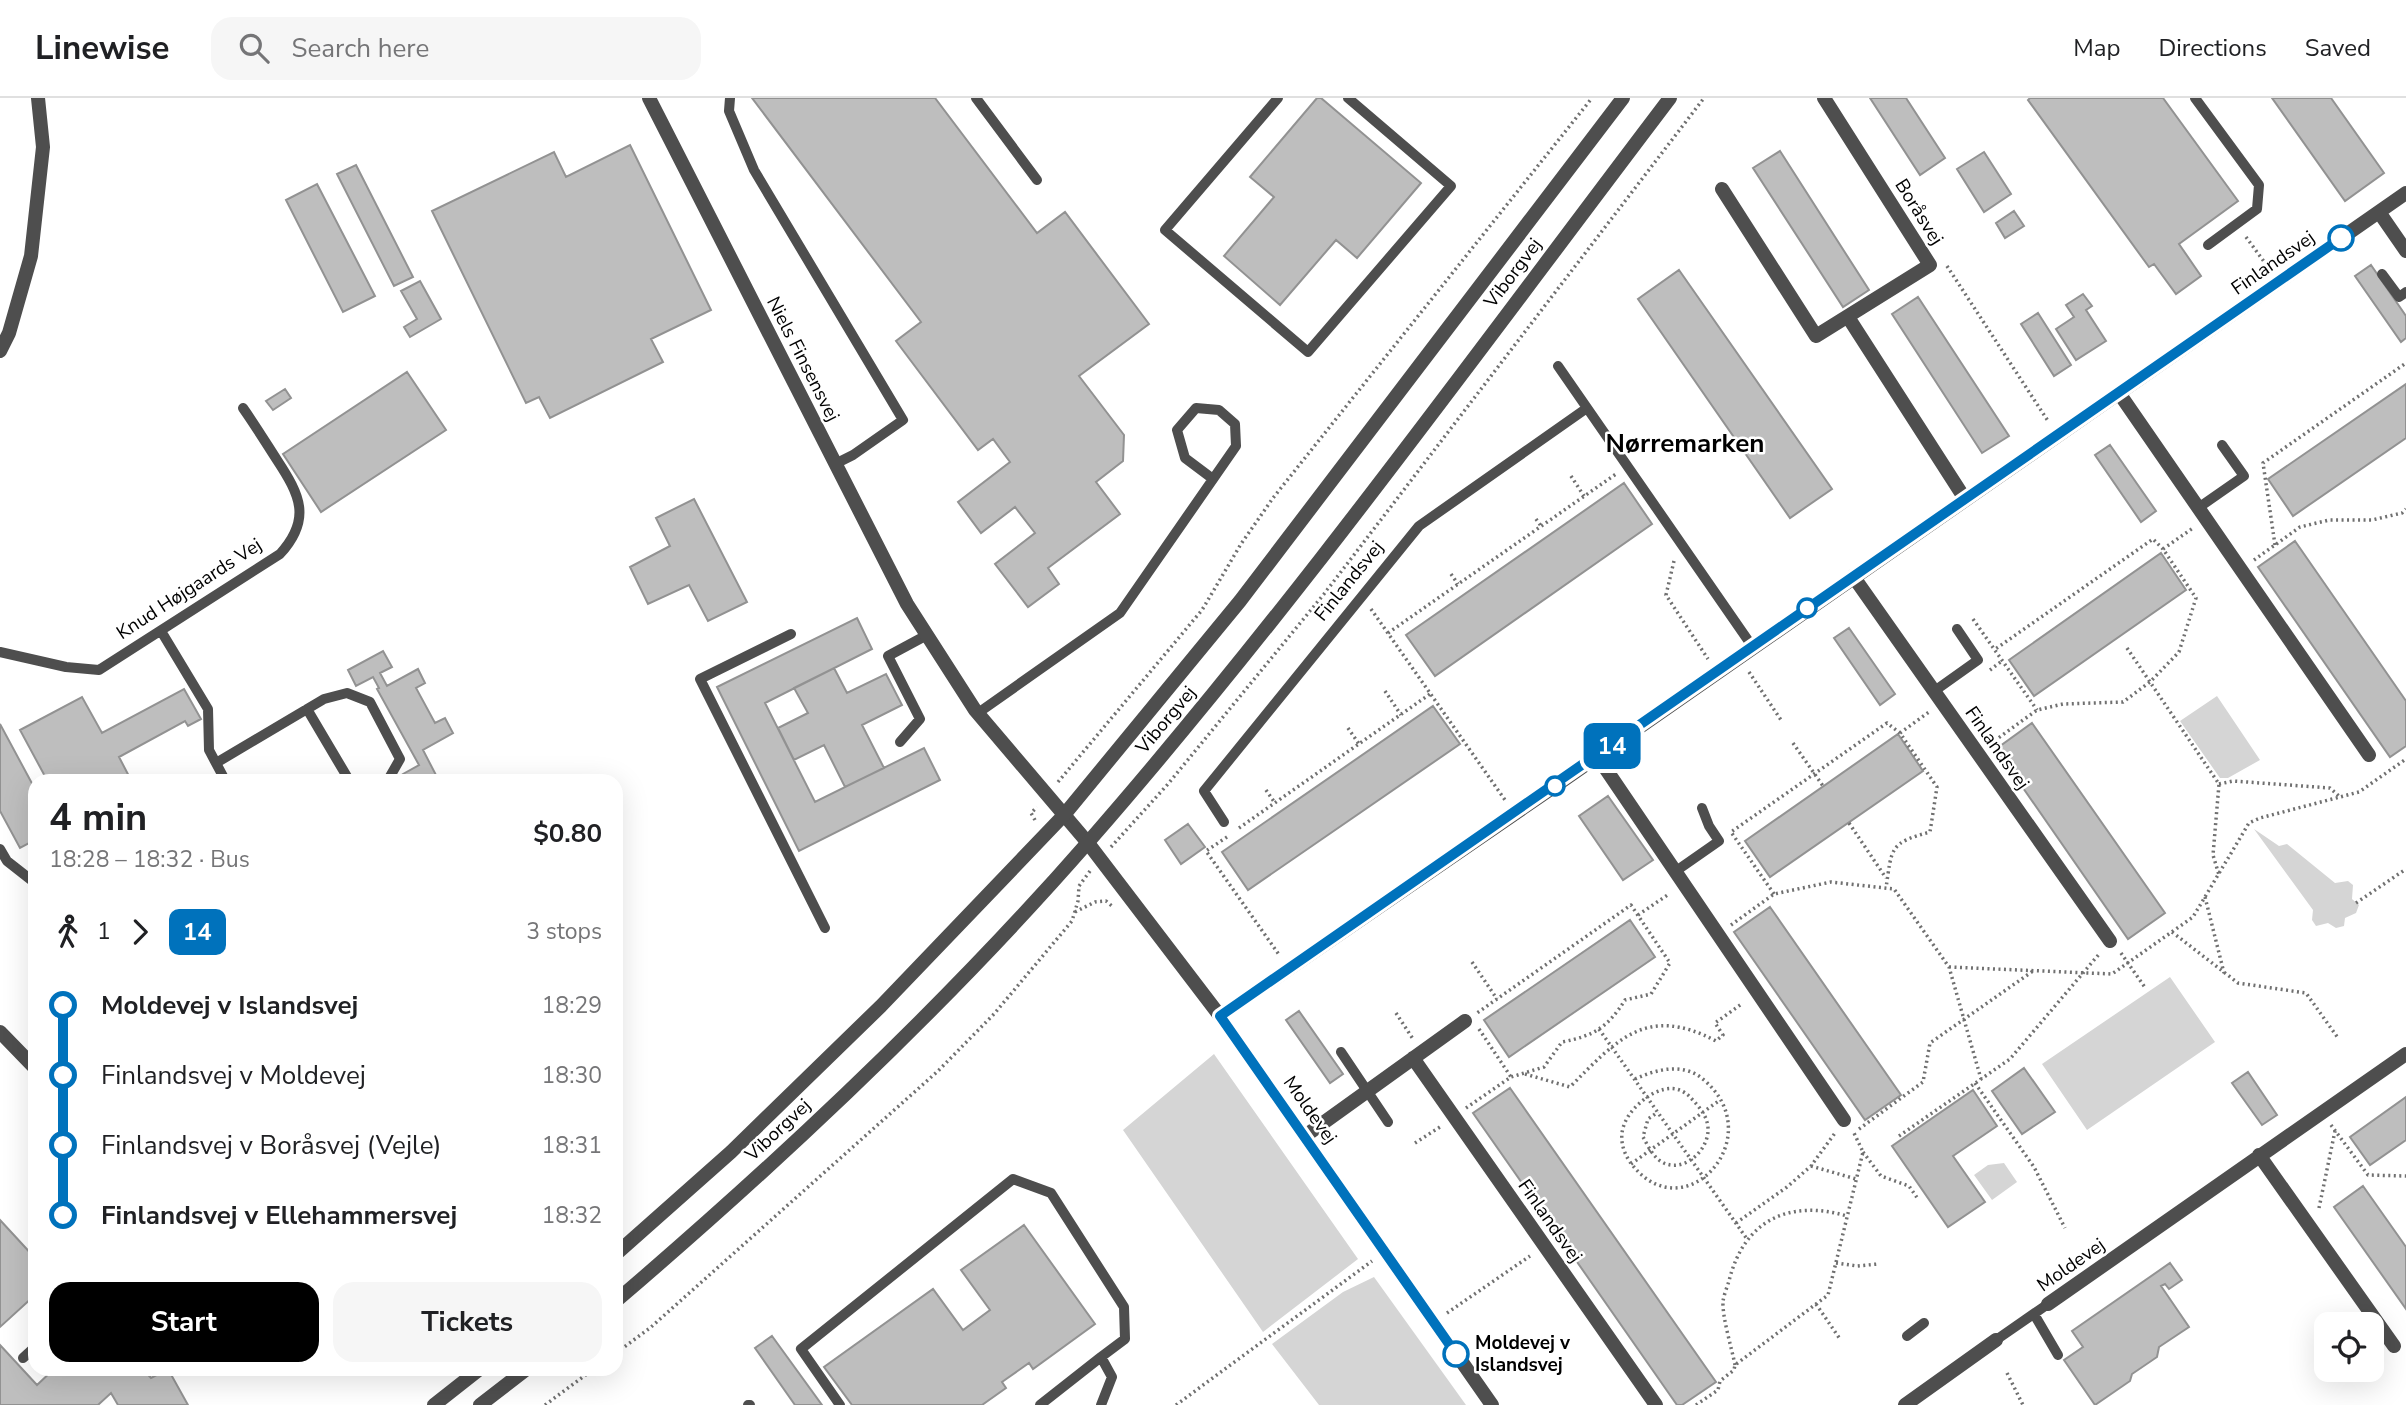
<!DOCTYPE html>
<meta charset="utf-8">
<style>
:root{--surface:#fff;--page:#f6f6f6;--text:#202124;--muted:#757577;--line:#e0e0e0;--accent:#000}
body{margin:0;font-family:"Nunito Sans",sans-serif;background:var(--page);color:var(--text);height:100vh;display:flex;flex-direction:column;font-size:26px;white-space:nowrap}
*{box-sizing:border-box;margin:0}
p{font-size:23px;color:var(--muted)}
.icon{flex:none;width:38px;height:38px;fill:none;stroke:currentColor;stroke-width:2;stroke-linecap:round;stroke-linejoin:round}
.map{position:relative;flex:1;overflow:hidden}
.sheet{position:absolute;left:28px;top:676px;width:595px;height:602px;display:flex;flex-direction:column;background:var(--surface);border-radius:21px;box-shadow:0 7px 28px #0002}
.sheet>*{flex:none}
.badge{padding:0 14px;border-radius:10px;font-size:24px;line-height:46px}
.controls{position:absolute;left:2314px;top:1214px;display:grid;gap:14px}
.controls a{display:grid;place-items:center;width:70px;height:70px;border-radius:14px;background:var(--surface);box-shadow:0 7px 28px #0002;font-size:35px}
.map>.badge{position:absolute;translate:-50% -50%;box-shadow:0 0 0 4px #fff}
.legs{display:flex;align-items:center;gap:10px;height:77px;padding:0 21px;font-size:23px}
.legs p{margin-inline-start:auto}
.headline{display:flex;align-items:center;justify-content:space-between;height:119px;padding:0 21px}
h1{font-size:38px;font-weight:700;line-height:52px}
.primary-button{display:flex;gap:14px;margin-top:auto;padding:14px 21px}
.primary-button a{flex:1;height:80px;border-radius:21px;background:var(--accent);color:#fff;font-size:28px;font-weight:700;line-height:80px;text-align:center}
.primary-button a+a{background:var(--page);color:var(--text)}
ul{padding:0 21px;list-style:none}
li{display:flex;align-items:center;gap:24px;height:70px;font-size:26px}
li i{display:grid;place-items:center;width:10px;height:100%;margin:0 9px;background:currentColor}
li i::after{content:'';width:18px;height:18px;margin:-9px;border:5px solid;border-radius:50%;background:var(--surface)}
li p{margin-inline-start:auto}
li:first-child i{background:linear-gradient(#0000 50%,currentColor 0)}
li:last-child i{background:linear-gradient(currentColor 50%,#0000 0)}
header{display:flex;align-items:center;gap:42px;box-sizing:border-box;height:98px;padding:0 35px;background:var(--surface);border-bottom:2px solid var(--line)}
header strong{font-size:33px}
nav{display:flex;gap:38px;margin-inline-start:auto;font-size:24px}
.search{width:490px;height:63px;background:var(--page);display:flex;align-items:center;gap:18px;box-sizing:border-box;padding:0 24px;border-radius:21px;color:var(--muted);font-size:26px}
.map>svg:first-child{display:block}
.green{fill:#d5d5d5}
.building{fill:#bebebe;stroke:#929292;stroke-width:2}
.lines{fill:none;stroke-linecap:round;stroke-linejoin:round}
.path{stroke:#707070;stroke-width:3.5;stroke-dasharray:2 3.5;stroke-linecap:butt}
.service{stroke:#4e4e4e;stroke-width:10}
.minor{stroke:#4e4e4e;stroke-width:14}
.tertiary{stroke:#4e4e4e;stroke-width:14}
.line-1-casing{stroke:#fff;stroke-width:16}
.line-1{stroke:#0072bc;stroke-width:10}
.stop-1-dot{fill:#fff;stroke:#0072bc;stroke-width:3.5}
.labels{text-anchor:middle;dominant-baseline:central;stroke-width:5;stroke-linejoin:round;paint-order:stroke}
.street-label{font-size:19px;fill:#000;stroke:#fff}
.stop-label{font-size:19px;font-weight:bold;fill:#000;stroke:#fff;text-anchor:start}
.district-label{font-size:26px;font-weight:bold;fill:#000;stroke:#fff}
</style>
<header>
<strong>Linewise</strong>
<div class="search"><svg class="icon" aria-label="search" viewBox="0 0 24 24"><circle cx="10" cy="10" r="6"/><path d="M15 15l6 6"/></svg>Search here</div>
<nav><a>Map</a><a>Directions</a><a>Saved</a></nav>
</header>
<div class="map">
<svg width="2406" height="1307" viewBox="0 0 2406 1307">
<rect width="100%" height="100%" fill="#fff"/>
<!-- green -->
<path class="green" d="M2217,598l43,64 -32,18h-8l-40,-57z
M2254,731l25,17 8,-2 48,39 13,-2 5,4 -1,14 7,6 -3,8 -11,5 -1,8 -8,2 -8,-5 -12,3 -4,-6 1,-10z
M2170,879l45,65 -128,88 -45,-66z
M1214,956l144,205 -95,73 -140,-202z
M2004,1065l13,19 -25,18 -18,-25 14,-10z
M1374,1179l92,128h-147l-47,-61 71,-52z"/>
<!-- building -->
<path class="building" d="M752,0h183l102,135 28,-21 84,112 -70,52 45,59 -1,26 -27,21 24,32 -72,54 11,16 -31,23 -33,-43 40,-31 -20,-26 -34,26 -23,-31 52,-40 -17,-23 -15,11 -82,-109 25,-19z
M1317,0h4l100,85 -64,75 -21,-18 -56,65 -56,-49 50,-59 -24,-20z
M1870,0h36l39,60 -25,17z
M2030,0h133l75,103 -59,43 22,32 -25,18 -22,-30 -5,3 -121,-167z
M2272,0h59l53,75 -39,28z
M630,47l81,165 -60,29 12,23 -113,56 -11,-21 -13,6 -94,-192 122,-59 12,25z
M1780,53l89,139 -26,17 -90,-139z
M1984,54l27,42 -27,18 -27,-43z
M356,67l57,112 -19,9 -57,-112z
M317,86l58,112 -32,16 -57,-112z
M2014,113l10,15 -19,12 -9,-15z
M2371,167l35,51v22l-5,4 -46,-66z
M1679,172l153,219 -42,29 -152,-219z
M420,183l21,38 -31,18 -6,-10 13,-8 -16,-28z
M2083,196l9,12 -6,4 20,31 -30,19 -20,-31 18,-12 -8,-12z
M1918,199l91,139 -27,17 -90,-139z
M2038,215l33,52 -17,11 -33,-52z
M407,274l39,58 -125,82 -38,-58z
M2406,286v54l-113,78 -25,-37z
M285,291l6,9 -18,12 -7,-9z
M2110,347l46,66 -15,11 -46,-67z
M1624,385l28,41 -217,152 -29,-41z
M694,401l53,103 -39,19 -19,-36 -41,19 -18,-37 40,-21 -14,-28z
M2295,443l111,160v45l-16,11 -132,-190z
M2161,455l25,37 -152,106 -25,-36z
M857,520l15,31 -107,54 50,99 109,-54 16,32 -141,71 -82,-164z
M1849,530l46,66 -15,11 -46,-67z
M383,553l9,16 -12,6 7,13 31,-17 7,14 -9,5 19,35 10,-5 8,15 -30,17 14,27 -6,3h-24l-4,-6 16,-9 -42,-76 2,-1 -6,-11 -17,9 -8,-16z
M834,570l13,25 39,-19 16,31 -40,20 22,43 -39,19 -21,-42 -30,15 -16,-32 30,-15 -14,-25z
M184,591l17,30 -13,7 -3,-5 -66,36 12,23h-84l-27,-50 62,-33 20,36z
M1433,608l27,38 -212,146 -26,-38z
M2032,625l133,190 -37,26 -132,-190z
M0,626l35,65v51l-15,8 -20,-37z
M1898,636l25,37 -153,106 -25,-36z
M1608,698l45,64 -30,20 -44,-64z
M1188,726l17,23 -24,17 -16,-24z
M1770,809l131,188 -36,25 -131,-188z
M1630,822l25,37 -146,100 -25,-37z
M1299,913l44,63 -13,9 -44,-63z
M2024,970l31,44 -33,22 -30,-43z
M2248,974l29,43 -15,10 -30,-42z
M1510,990l206,294 -34,23h-5l-204,-292z
M1973,992l24,36 -44,30 32,46 -37,25 -56,-81z
M2406,999v43l-36,25 -20,-28z
M2363,1088l43,61v62l-72,-102z
M0,1122l35,38v37l-35,32z
M1024,1127l71,99 -62,45 -4,-6 -27,19 4,6 -24,17h-130l-28,-38 109,-78 30,41 27,-20 -29,-40z
M2170,1165l12,17 -13,9 -4,-5 -4,2 28,41 -30,20 -2,10 -25,17 -2,7 -35,24 -31,-45 19,-13 -11,-16z
M772,1238l50,69h-27l-40,-57z
M0,1247l37,40 18,-17h87l9,10 17,-9 20,36h-70l-7,-12 -13,12h-98z"/>
<g class="lines">
<!-- path -->
<path class="path" d="M2246,139l22,30
M1947,168l101,155
M1571,378l13,20
M1536,421l5,7
M2275,447l-12,-82 143,-100
M2163,451l30,-21
M2254,462l46,-33 29,-7h43l30,-7 4,-4
M1674,463l-8,34 42,64
M1451,476l7,10
M1371,511l134,191
M1973,521l64,91
M1388,535l228,-159
M2127,550l92,136 -6,71 6,20
M1990,572l12,-9
M1749,574l32,48
M1385,593l16,24
M1348,630l11,16
M1900,635l29,-21
M1793,645l30,43
M1990,646l47,-34 26,-6 60,-2 27,-20 29,-30 17,-54 -33,-49 -10,-10 -159,111
M1058,684l144,-172 39,-66 32,-46 319,-400
M2219,686l14,-3 97,7 10,9
M1266,692l9,13
M1035,722l-4,-7 6,-6
M1849,725l37,55
M1239,730l191,-134
M1227,739l-21,14 74,105
M1111,749l57,-63 156,-190 380,-496
M1774,796l-43,-62 156,-109 13,10 37,54 -7,45c-41,11 -38,16 -44,56
M2205,799l19,76
M2356,805l50,-34
M1075,814l20,-10 11,-1 6,5
M1638,817l31,-21
M1731,827l43,-31 57,-12 63,7 55,78 32,112
M2172,834l66,51 68,10 32,45
M2121,855l25,36
M1472,864l25,37
M1949,869l163,7 81,-57 56,-94 11,-5 99,-26 47,-33
M1396,915l17,26
M1479,931l32,48
M1599,931l148,210
M1525,976l45,13c47,-47 76,-83 146,-46l7,-6 -8,-12 28,-20
M1635,981c22,-10 49,-17 69,1 66,56 -17,150 -70,87 -9,-10 -15,-25 -11,-39 4,-15 18,-28 31,-35 13,-6 24,-7 35,3 6,6 16,17 18,26 7,24 -22,53 -45,40 -9,-5 -14,-16 -19,-25l5,-18 10,-7
M1975,985l59,84 31,61
M1466,1010l45,-31 33,-10 18,-25c32,-6 46,-15 63,-42l26,-6 19,-31 -39,-58 -154,108
M2331,1027l37,50 38,1
M1859,1031l64,-47 7,-39 103,-72
M1899,1038l111,-77 90,-106
M1415,1045l25,-16
M1863,1054l18,24 28,10 9,13
M1631,1066l89,-64
M1811,1068l45,13
M2319,1110l16,-77
M1736,1125l51,-36 24,-21 24,-33
M1836,1165l21,3 21,-2
M1816,1206l24,35
M1447,1215l83,-57
M616,1255l34,-25 288,-257 56,-57 78,-93 6,-20 1,-15 11,-15
M1735,1267c-3,-16 -13,-48 -12,-64 1,-6 4,-14 6,-20 15,-61 60,-82 118,-65
M2007,1275l16,32
M545,1307l50,-37
M1176,1307l196,-144
M1696,1307l22,-15 2,-9 14,-11 1,-5 93,-70 35,-143 -9,-19"/>
<!-- service -->
<path class="service" d="M730,0l-1,13 25,59 149,250 -50,35 -18,9
M976,0l61,82
M1278,0l-113,132 143,122 143,-166 -103,-88
M2195,0l64,87 -2,24 -49,36
M2382,176l17,23 7,-5
M1558,268l194,280
M2198,410l46,-32 -22,-31
M161,533l47,78 1,41 16,30
M791,536l-91,45 125,249
M0,554l66,15 33,3 181,-116c32,-35 20,-59 -3,-94 -11,-17 -22,-35 -34,-52
M1933,594l45,-32 -21,-31
M307,611l42,71
M978,615l142,-100 116,-167 -1,-22 -16,-14 -23,-2 -19,22 8,28 28,21
M900,644l20,-23 -32,-63 39,-21
M216,665l108,-64 23,-6 23,9 30,57 -12,21
M1224,724l-20,-31 215,-265 168,-118
M0,751l7,12 28,22
M1676,773l43,-30 -10,-15 -7,-18
M1341,954l47,70
M2034,1216l24,41
M1907,1238l17,-13
M1996,1242l52,-36
M23,1260l12,-11
M748,1307h2
M840,1307l-39,-56 212,-170 38,14 73,114 1,32 -24,18 11,20 -11,28
M1040,1307l61,-48"/>
<!-- minor -->
<path class="minor" d="M649,0l258,506 68,106 113,133 132,173 272,389
M1722,91l94,147 114,-71 -106,-167
M2379,114l27,39
M1848,219l117,182
M0,253l9,-18 22,-77 12,-109 -5,-49
M2119,295l250,362
M1853,478l257,365
M1597,658l247,364
M1220,918l335,-230 851,-593
M0,934l35,36
M1413,960l243,347
M1305,1038l160,-115
M2259,1057l135,191
M2048,1206l358,-250
M1905,1307l91,-65"/>
<!-- tertiary -->
<path class="tertiary" d="M616,1156l115,-102 150,-146 183,-191 176,-214 383,-503
M616,1203c165,-141 331,-297 474,-461 206,-236 390,-492 580,-742
M434,1307l47,-37
M480,1307l48,-37"/>
</g>
<g class="lines">
<defs>
<path id="line-1" d="M1456,1256l-236,-338 1121,-778"/>
</defs>
<!-- line-1 casing -->
<use href="#line-1" class="line-1-casing"/>
<!-- line-1 -->
<use href="#line-1" class="line-1"/>
</g>
<!-- markers -->
<g class="stop-1-dot">
<circle cx="2341" cy="140" r="12"/>
<circle cx="1807" cy="510" r="9"/>
<circle cx="1555" cy="688" r="9"/>
<circle cx="1456" cy="1256" r="12"/>
</g>
<g class="labels">
<!-- street labels -->
<g class="street-label">
<text transform="translate(1919 114) rotate(58)">Boråsvej</text>
<text transform="translate(2273 165) rotate(-35)">Finlandsvej</text>
<text transform="translate(1513 175) rotate(-53)">Viborgvej</text>
<text transform="translate(803 261) rotate(63)">Niels Finsensvej</text>
<text transform="translate(1349 483) rotate(-51)">Finlandsvej</text>
<text transform="translate(189 491) rotate(-33)">Knud Højgaards Vej</text>
<text transform="translate(1166 622) rotate(-50)">Viborgvej</text>
<text transform="translate(1997 650) rotate(55)">Finlandsvej</text>
<text transform="translate(1310 1012) rotate(55)">Moldevej</text>
<text transform="translate(778 1032) rotate(-43)">Viborgvej</text>
<text transform="translate(1550 1123) rotate(55)">Finlandsvej</text>
<text transform="translate(2071 1167) rotate(-35)">Moldevej</text>
</g>
<!-- stop labels -->
<g class="stop-label">
<text x="1475" y="1245">Moldevej v<tspan x="1475" dy="22">Islandsvej</tspan></text>
</g>
<!-- district labels -->
<g class="district-label">
<text x="1685" y="345">Nørremarken</text>
</g>
</g>
</svg>
<div class="controls">
<a><svg class="icon" aria-label="locate" viewBox="0 0 24 24"><circle cx="12" cy="12" r="6"/><path d="M12 2v4M12 18v4M2 12h4M18 12h4"/></svg></a>
</div>
<b class="badge" style="left:1612px;top:648px;background:#0072bc;color:#fff">14</b>
<section class="sheet">
<div class="headline"><div><h1>4 min</h1><p>18:28 – 18:32 · Bus</p></div><b>$0.80</b></div>
<div class="legs"><svg class="icon" aria-label="walk" viewBox="0 0 24 24"><circle cx="13" cy="4" r="2"/><path d="M13 8l-2 6 4 7M11 14l-3 7M7 12l3-4h3l4 4"/></svg>1<svg class="icon" aria-label="forward" viewBox="0 0 24 24"><path d="M9 5l7 7-7 7"/></svg><b class="badge" style="background:#0072bc;color:#fff">14</b><p>3 stops</p></div>
<ul>
<li><i style="color:#0072bc"></i><b>Moldevej v Islandsvej</b><p>18:29</p></li>
<li><i style="color:#0072bc"></i><span>Finlandsvej v Moldevej</span><p>18:30</p></li>
<li><i style="color:#0072bc"></i><span>Finlandsvej v Boråsvej (Vejle)</span><p>18:31</p></li>
<li><i style="color:#0072bc"></i><b>Finlandsvej v Ellehammersvej</b><p>18:32</p></li>
</ul>
<div class="primary-button"><a>Start</a><a>Tickets</a></div>
</section>
</div>
